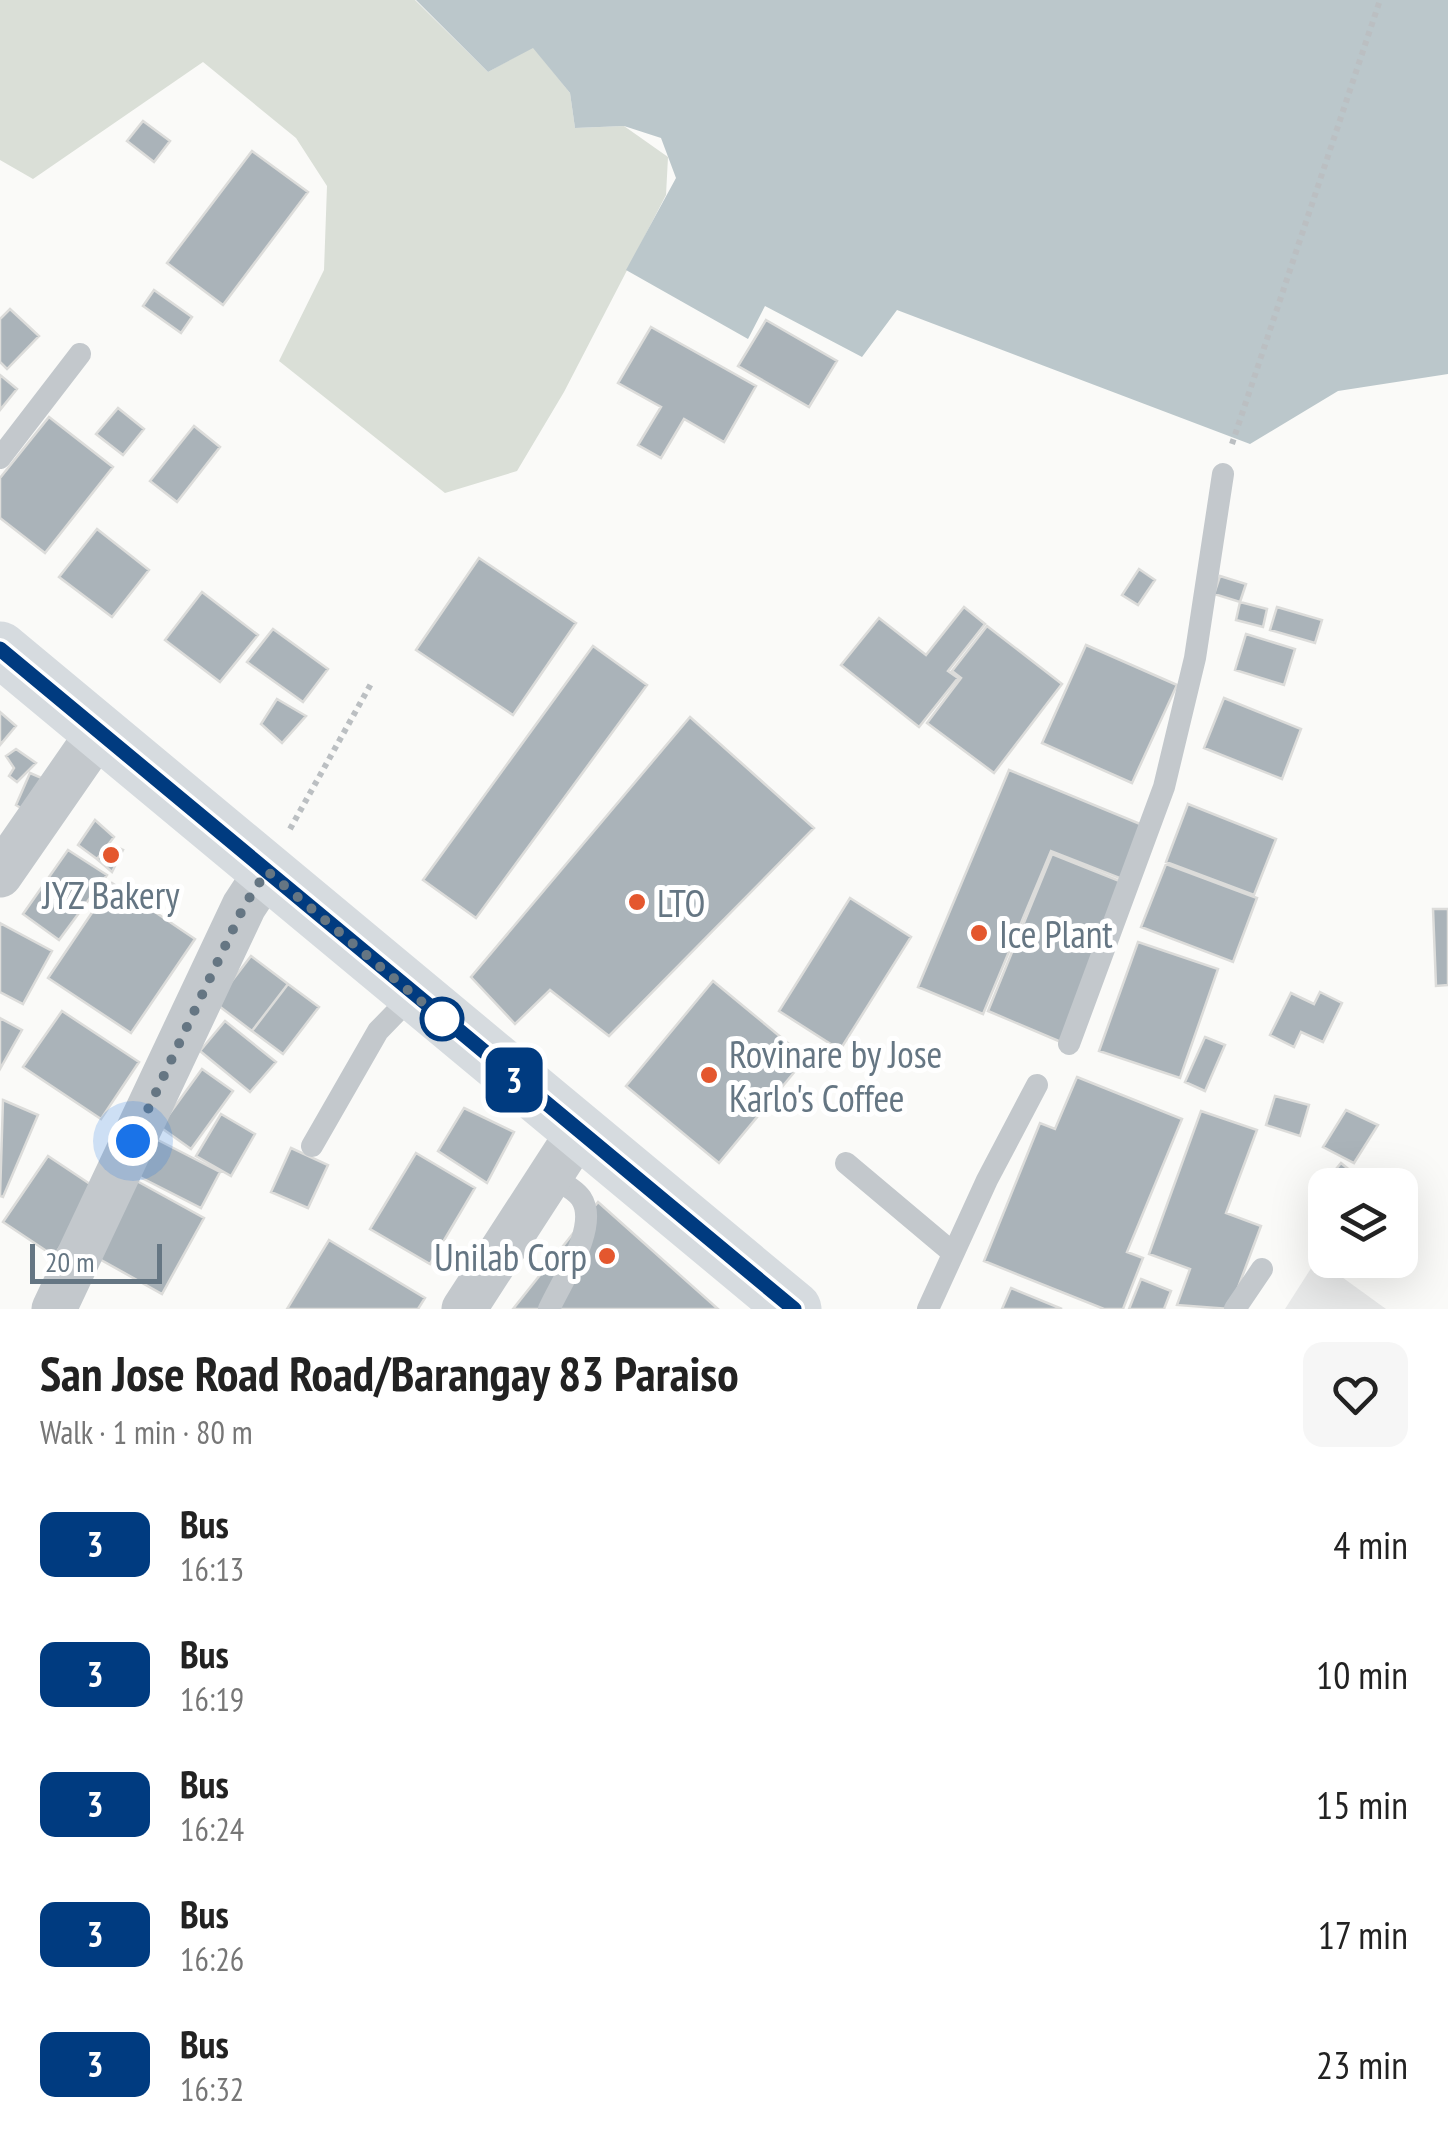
<!DOCTYPE html>
<meta charset="utf-8">
<style>
:root{--surface:#fff;--page:#f6f6f6;--text:#222;--muted:#767676}
body{margin:0;font-family:"PT Sans Narrow",sans-serif;background:var(--page);color:var(--text);height:100vh;display:flex;flex-direction:column;font-size:38px;white-space:nowrap}
*{box-sizing:border-box;margin:0}
p{font-size:32px;color:var(--muted)}
.icon{flex:none;width:55px;height:55px;fill:none;stroke:currentColor;stroke-width:2;stroke-linecap:round;stroke-linejoin:round}
.map{position:relative;height:1309px;overflow:hidden}
.drawer{display:flex;flex-direction:column;background:var(--surface);flex:1}
.drawer>*{flex:none}
.badge{padding:0 20px;border-radius:15px;font-size:35px;line-height:65px}
.buttons{position:absolute;left:1308px;top:1168px;display:grid;gap:20px}
.buttons a{display:grid;place-items:center;width:110px;height:110px;border-radius:20px;background:var(--surface);box-shadow:0 10px 40px #0002;font-size:50px}
.scale{position:absolute;left:30px;bottom:25px;width:132px;box-sizing:border-box;padding-left:10px;border:5px solid #657683;border-top:0;font-size:28px;line-height:35px;white-space:nowrap;color:#657683;-webkit-text-stroke:8px #fff;paint-order:stroke}
.you{position:absolute;width:50px;height:50px;margin:-25px;border:8px solid #fff;border-radius:50%;background:#1a73e8;box-shadow:0 0 0 15px #1a73e833}
.map>.badge{position:absolute;translate:-50% -50%;box-shadow:0 0 0 5px #fff}
.round{display:grid;place-items:center;flex:none;width:105px;height:105px;border-radius:20px;background:var(--page)}
.head{display:flex;align-items:center;justify-content:space-between;height:170px;padding:0 40px}
h1{font-size:48px;font-weight:600;line-height:75px}
ul{padding:0;list-style:none}
li{display:flex;align-items:center;gap:30px;height:130px;padding:0 40px}
li div{flex:1}
li b{display:block;font-size:38px}
li em{font-style:normal}
li .badge{min-width:110px;font-weight:700;text-align:center}
.map>svg:first-child{display:block}
.built{fill:#e8e9e9}
.green{fill:#dadfd7}
.water{fill:#bbc7cb}
.building{fill:#aab3b9;stroke:#dcdcda;stroke-width:2.5}
.lines{fill:none;stroke-linecap:round;stroke-linejoin:round}
.path{stroke:#bbbfc2;stroke-width:6;stroke-dasharray:5 5;stroke-linecap:butt}
.lane{stroke:#c3c8cc;stroke-width:22}
.street{stroke:#c3c8cc;stroke-width:45}
.secondary{stroke:#d6dbdf;stroke-width:55}
.line-casing{stroke:#fff;stroke-width:22}
.line{stroke:#003b80;stroke-width:15}
.walk{stroke:#657683;stroke-width:10;stroke-dasharray:0 18}
.poi-dot{fill:#e4572e;stroke:#fff;stroke-width:4}
.stop-dot{fill:#fff;stroke:#003b80;stroke-width:5}
.labels{text-anchor:middle;dominant-baseline:central;stroke-width:10;stroke-linejoin:round;paint-order:stroke}
.poi-label{font-size:38px;fill:#657683;stroke:#fff;text-anchor:start}
</style>
<div class="map">
<svg width="1448" height="1309" viewBox="0 0 1448 1309">
<rect width="100%" height="100%" fill="#fafaf8"/>
<!-- built -->
<path class="built" d="M1317,1259l69,50h-101z"/>
<!-- green -->
<path class="green" d="M0,0h415l73,72 45,-25 37,46 5,35 49,-2 44,31 -2,38 -102,197 -47,79 -72,22 -166,-132 45,-91 3,-84 -31,-48 -93,-76 -170,117 -33,-19z"/>
<!-- water -->
<path class="water" d="M416,0h1032v374l-110,17 -88,53 -353,-134 -35,47 -97,-51 -17,33 -122,-69 50,-92 -15,-40 -37,-12 -49,2 -5,-35 -37,-45 -45,24z"/>
<!-- building -->
<path class="building" d="M143,121l27,20 -16,21 -27,-21z
M252,151l56,41 -85,113 -56,-42z
M154,290l38,27 -11,16 -38,-27z
M10,309l29,27 -32,33 -7,-7v-43z
M766,320l71,41 -28,46 -71,-41z
M651,327l105,59 -32,56 -40,-23 -23,39 -23,-13 23,-38 -43,-24z
M0,375l17,14 -17,21z
M118,408l26,21 -21,26 -27,-21z
M49,417l64,50 -68,86 -45,-35v-40z
M194,426l26,21 -43,55 -27,-21z
M97,529l52,41 -37,47 -53,-40z
M479,558l97,65 -63,92 -97,-65z
M1139,569l16,11 -17,25 -16,-10z
M1220,576l26,8 -6,18 -26,-8z
M202,592l56,43 -38,47 -55,-42z
M1240,602l27,7 -4,18 -27,-7z
M964,607l21,17 -37,47 10,7 -39,49 -78,-62 38,-47 47,37z
M1277,607l45,13 -7,23 -45,-13z
M987,626l75,58 -68,89 -67,-50 34,-45 -9,-7z
M273,629l55,40 -25,33 -56,-40z
M1246,634l49,15 -11,36 -49,-15z
M1086,645l91,40 -45,98 -90,-40z
M593,646l54,39 -171,233 -53,-38z
M1224,698l77,31 -19,50 -78,-31z
M277,699l29,17 -24,27 -21,-19z
M0,712l16,14 -16,19z
M690,717l124,111 -205,208 -59,-46 -35,34 -44,-47z
M16,749l20,14 -19,19 -8,-6 5,-8 -8,-12z
M1009,770l136,56 -23,53 -71,-28 -68,163 -65,-27z
M30,773l21,9 -19,33 -16,-10z
M1188,804l88,35 -22,56 -88,-33z
M95,820l19,17 -17,22 -19,-14z
M109,844l14,6 -11,22 -15,-13z
M68,850l39,25 -48,65 -36,-26z
M1052,854l75,30 -66,158 -73,-31z
M1166,864l91,34 -24,64 -92,-35z
M112,883l83,56 -64,94 -83,-55z
M850,898l61,39 -71,113 -61,-39z
M1433,909h15v76l-12,1z
M0,923l52,28 -29,53 -23,-12z
M1138,942l80,27 -38,109 -81,-27z
M251,956l37,28 -36,47 -37,-28z
M713,981l93,77 -87,105 -93,-77z
M288,984l31,23 -36,47 -31,-23z
M1320,992l22,11 -19,39 -22,-10 -7,15 -24,-12 21,-42 23,11z
M62,1011l77,51 -38,57 -78,-52z
M0,1018l22,12 -22,39z
M225,1021l51,41 -26,30 -50,-41z
M1205,1037l20,8 -20,46 -20,-9z
M202,1069l31,22 -42,58 -31,-22z
M1077,1077l105,42 -55,133 16,6 -20,51h-19l-120,-48 56,-138 15,6z
M1275,1096l34,9 -9,31 -34,-11z
M3,1100l35,15 -35,82 -3,-1z
M464,1108l50,24 -27,51 -49,-32z
M1346,1110l32,15 -24,38 -31,-16z
M1201,1111l56,19 -31,83 35,13 -31,83 -53,-4 13,-36 -41,-15z
M221,1114l34,20 -24,42 -35,-20z
M154,1138l66,34 -19,36 -65,-33z
M291,1148l37,17 -20,43 -37,-16z
M416,1153l59,35 -45,76 -60,-35z
M48,1156l51,34 -45,66 -51,-34z
M1341,1163l27,22h-34l-7,-5z
M135,1180l69,38 -42,76 -68,-38z
M598,1202l120,107h-205z
M1325,1202v30l-15,-11z
M329,1240l96,58 -7,11h-131z
M1141,1279l30,12 -7,18h-35z
M1011,1288l51,21h-60z"/>
<g class="lines">
<!-- path -->
<path class="path" d="M1232,444l148,-444
M290,829l82,-147"/>
<!-- lane -->
<path class="lane" d="M0,458l80,-104
M1069,1044l95,-257 31,-129 28,-184
M312,1146l66,-115 35,-36
M846,1163l107,90
M549,1309c12,-27 51,-83 32,-111 -7,-10 -22,-16 -32,-23
M928,1309l59,-129 50,-95
M1235,1309l27,-40"/>
<!-- street -->
<path class="street" d="M0,875l99,-143
M54,1309l190,-403 23,-35
M464,1309l114,-176"/>
<!-- secondary -->
<path class="secondary" d="M0,649l794,660"/>
</g>
<g class="lines">
<defs>
<path id="line" d="M0,649l794,660"/>
</defs>
<!-- line casing -->
<use href="#line" class="line-casing"/>
<!-- line -->
<use href="#line" class="line"/>
<!-- walk -->
<path class="walk" d="M133,1141l111,-235 23,-35 175,148"/>
</g>
<!-- markers -->
<g class="poi-dot">
<circle cx="111" cy="855" r="10"/>
<circle cx="637" cy="902" r="10"/>
<circle cx="979" cy="933" r="10"/>
<circle cx="709" cy="1075" r="10"/>
<circle cx="607" cy="1256" r="10"/>
</g>
<circle class="stop-dot" cx="442" cy="1019" r="20"/>
<g class="labels">
<!-- poi labels -->
<g class="poi-label">
<text x="111" y="894" text-anchor="middle">JYZ Bakery</text>
<text x="657" y="902">LTO</text>
<text x="999" y="933">Ice Plant</text>
<text x="729" y="1053">Rovinare by Jose<tspan x="729" dy="44">Karlo's Coffee</tspan></text>
<text x="587" y="1256" text-anchor="end">Unilab Corp</text>
</g>
</g>
</svg>
<div class="buttons">
<a><svg class="icon" aria-label="layers" viewBox="0 0 24 24"><path d="M12 4l9 5-9 5-9-5zM3 14l9 5 9-5"/></svg></a>
</div>
<div class="scale">20 m</div>
<div class="you" style="left:133px;top:1141px"></div>
<b class="badge" style="left:514px;top:1080px;background:#003b80;color:#fff">3</b>
</div>
<section class="drawer">
<div class="head"><div><h1>San Jose Road Road/Barangay 83 Paraiso</h1><p>Walk · 1 min · 80 m</p></div><a class="round"><svg class="icon" aria-label="heart" viewBox="0 0 24 24"><path d="M12 20l-8-8c-3-5 5-10 8-4 3-6 11-1 8 4z"/></svg></a></div>
<ul>
<li><span class="badge" style="background:#003b80;color:#fff">3</span><div><b>Bus</b><p>16:13</p></div><em>4 min</em></li>
<li><span class="badge" style="background:#003b80;color:#fff">3</span><div><b>Bus</b><p>16:19</p></div><em>10 min</em></li>
<li><span class="badge" style="background:#003b80;color:#fff">3</span><div><b>Bus</b><p>16:24</p></div><em>15 min</em></li>
<li><span class="badge" style="background:#003b80;color:#fff">3</span><div><b>Bus</b><p>16:26</p></div><em>17 min</em></li>
<li><span class="badge" style="background:#003b80;color:#fff">3</span><div><b>Bus</b><p>16:32</p></div><em>23 min</em></li>
</ul>
</section>
